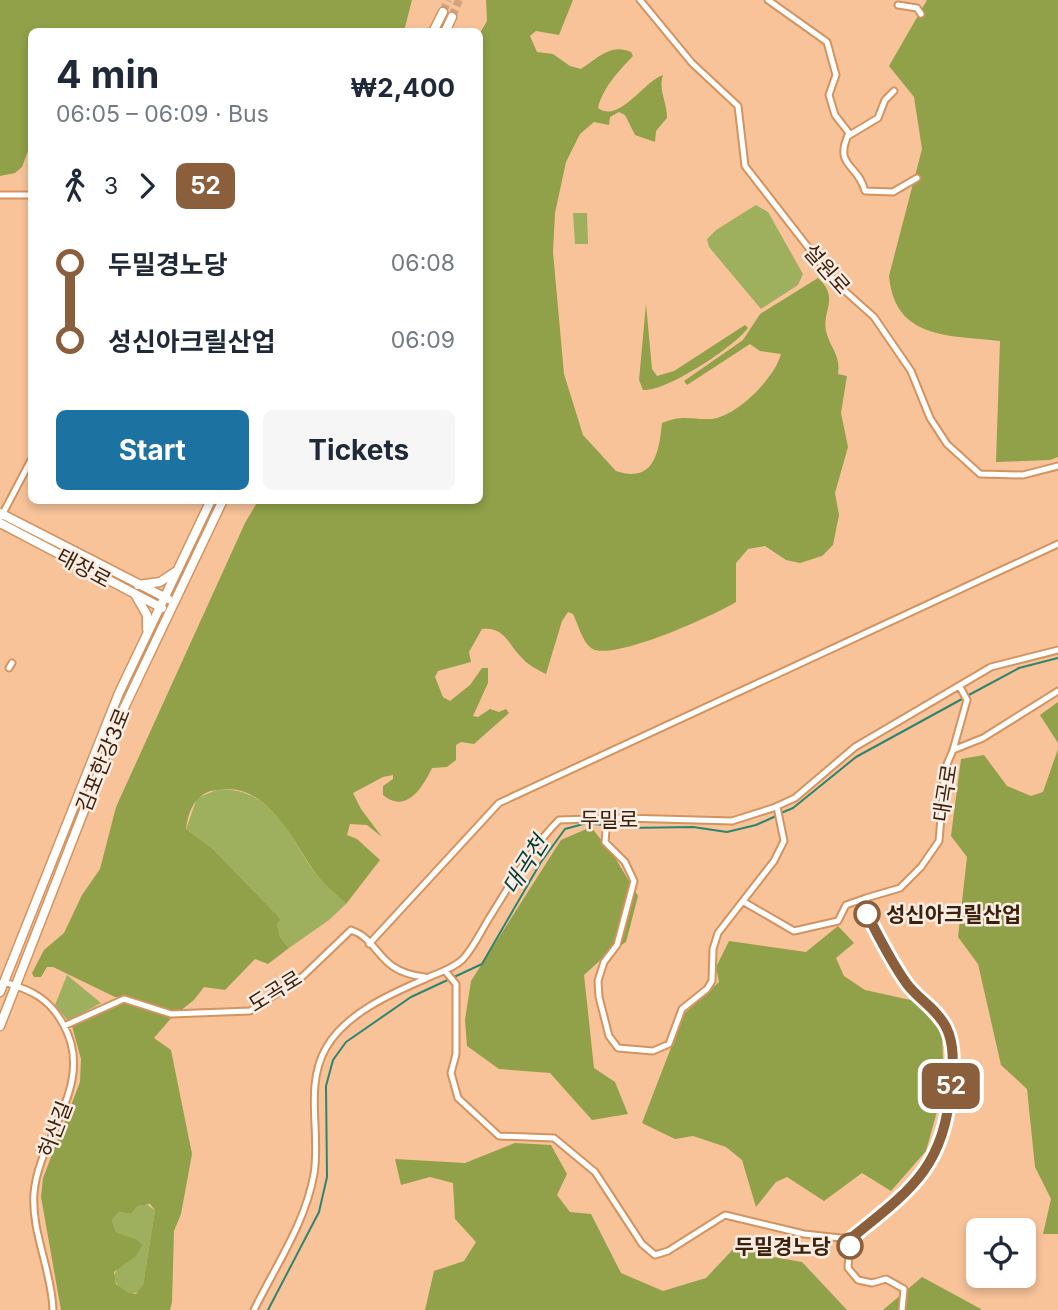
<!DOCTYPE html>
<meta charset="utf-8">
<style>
:root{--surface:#fff;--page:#f6f6f7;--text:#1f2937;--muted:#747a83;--accent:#1c73a2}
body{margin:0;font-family:Inter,"Noto Sans KR",sans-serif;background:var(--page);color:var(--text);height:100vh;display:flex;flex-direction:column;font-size:26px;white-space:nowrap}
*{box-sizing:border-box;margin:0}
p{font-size:23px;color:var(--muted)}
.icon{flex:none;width:38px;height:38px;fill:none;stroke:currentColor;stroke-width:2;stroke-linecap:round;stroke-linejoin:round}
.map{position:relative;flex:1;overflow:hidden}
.side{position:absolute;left:28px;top:28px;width:455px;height:476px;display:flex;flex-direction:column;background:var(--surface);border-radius:10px;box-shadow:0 4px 10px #0003}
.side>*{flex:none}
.badge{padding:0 14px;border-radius:10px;font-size:24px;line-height:46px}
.controls{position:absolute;left:966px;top:1218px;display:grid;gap:14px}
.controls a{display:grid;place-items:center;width:70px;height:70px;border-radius:10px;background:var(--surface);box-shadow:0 4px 10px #0003;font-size:35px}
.map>.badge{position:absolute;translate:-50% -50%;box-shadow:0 0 0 4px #fff}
.legs{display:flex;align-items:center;gap:10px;height:77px;padding:0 28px;font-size:23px}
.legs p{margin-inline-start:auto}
.overview{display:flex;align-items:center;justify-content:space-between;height:119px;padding:0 28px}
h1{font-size:38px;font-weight:700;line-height:52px}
.button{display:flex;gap:14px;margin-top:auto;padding:14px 28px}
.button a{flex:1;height:80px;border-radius:10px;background:var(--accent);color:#fff;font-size:28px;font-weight:700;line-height:80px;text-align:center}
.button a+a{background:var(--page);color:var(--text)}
ul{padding:0 28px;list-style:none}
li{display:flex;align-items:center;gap:24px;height:77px;font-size:26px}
li i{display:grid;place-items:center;width:10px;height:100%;margin:0 9px;background:currentColor}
li i::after{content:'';width:18px;height:18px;margin:-9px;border:5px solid;border-radius:50%;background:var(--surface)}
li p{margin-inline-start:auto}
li:first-child i{background:linear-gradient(#0000 50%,currentColor 0)}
li:last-child i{background:linear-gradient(currentColor 50%,#0000 0)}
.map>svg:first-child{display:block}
.green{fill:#9eaf5e}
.forest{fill:#90a149;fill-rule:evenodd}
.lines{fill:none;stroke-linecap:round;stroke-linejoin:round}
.stream{stroke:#2c856f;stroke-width:2}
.secondary-tunnel{stroke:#d2a37d;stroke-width:8;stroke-dasharray:8 4;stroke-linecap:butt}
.street-casing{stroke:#d3935f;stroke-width:9}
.secondary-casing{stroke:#d3935f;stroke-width:11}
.street{stroke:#fff;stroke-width:5}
.secondary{stroke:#fff;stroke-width:8}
.line-1-casing{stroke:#fff;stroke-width:16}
.line-1{stroke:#8b5e3c;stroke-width:10}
.stop-1-dot{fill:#fff;stroke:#8b5e3c;stroke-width:3.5}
.labels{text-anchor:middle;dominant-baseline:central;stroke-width:5;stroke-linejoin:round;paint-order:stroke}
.street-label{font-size:21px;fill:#3b220c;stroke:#fbede3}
.stop-label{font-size:21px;font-weight:bold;fill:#3b220c;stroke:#fbede3;text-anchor:start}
.water-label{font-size:23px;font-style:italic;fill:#043f36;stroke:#fbede3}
</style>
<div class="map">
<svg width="1058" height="1310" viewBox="0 0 1058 1310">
<rect width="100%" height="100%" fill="#f8c399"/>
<!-- green -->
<path class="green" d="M756,205l12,7 35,62 -5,11 -37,24 -52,-62 -2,-8 9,-9z
M573,213h14l1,31h-13z
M219,789c57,1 68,45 96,84 9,12 21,21 31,31l-17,16 -40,28 -9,-11 -3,-13 4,-4 -6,-7 -62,-64 -27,-20 11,-31z
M67,975l34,28 -33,18 -13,-16z
M146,1204l9,6 -12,75 -4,7c-12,4 -23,-4 -25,-16l17,-38 -15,-6 -4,-12 7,-8 12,2 7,-8z"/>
<!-- forest -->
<path class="forest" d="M0,0h412l-8,31 -372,1 -1,111 -9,24 -7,6 -15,3z
M486,0h87l-14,35 -23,-4 -6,5 7,16 16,2 17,12 11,3c16,-10 29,-26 50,-17l2,4c-14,15 -30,31 -35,52 21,16 46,-27 65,-33 -5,15 4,26 4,43l-11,13 -1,11 -20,-7 -10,-20 -6,-3 -9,5 -1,8 -15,-3 -14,12 -14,28 -11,51 -2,39 11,122 19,61 33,36c39,13 43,-20 46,-48 21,-9 31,-3 49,-4 25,-2 64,-41 70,-65l-21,-3 -10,-7 -63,41 -3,-4 59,-41 17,-26 58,-36c22,20 4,32 8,53 4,17 15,24 12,43l9,2 -6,37 7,34 -13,46 4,22 -6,30 -11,11 -22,7 -14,-3 -21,-14 -17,3 -12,14v39c-21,13 -126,61 -145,46 -9,-7 -13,-24 -18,-34l-5,-2 -6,9 -16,53c-8,-4 -18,-9 -24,-16 -13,-12 -17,-32 -40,-29l-13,23 2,10 -33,9 -3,6 8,20 7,4 20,-16 12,-17h6v15l-15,33 5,1 12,-8 9,3 7,-3 3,4 -35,31 -13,-2 -5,3v15l-9,7 -15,1c-8,17 -25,47 -49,27v-9l10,-7v-4l-10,2 -30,16 8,16 21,28 -15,-12 -17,-1 -3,11 10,4 23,21 -34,44c-10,-10 -22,-19 -30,-30 -26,-37 -50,-97 -105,-83 -17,5 -23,22 -25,38l27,20 62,64 6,7 -4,4 3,13 9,11 -21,16 -13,-5 -30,31 -21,-3 -10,13 -14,11h-10l-40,-14h-15l-62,-30h-6l-6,10h-7l-2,-4 12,-23 20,-17 18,-38 18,-26 16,-62 129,-284 13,-22 222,-1v-467l7,-12z
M927,0h131v457l-8,3 -54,2 4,-121c-51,-6 -105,-1 -111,-65l33,-127 -8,-52 -25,-31z
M646,304l6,65 5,7 17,-5 71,-46 3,3c-14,19 -82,64 -105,62l-4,-10z
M1058,702v41l-18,-28z
M1058,749v485h-15l8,-35 -16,-32 -8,-78 -26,-24 -23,-101 -20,-27 9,-80 -16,-21 10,-77 23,-4 23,31 24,10 12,-4z
M591,827l23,29 24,40 -12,46 -20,13 -22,20 10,93 21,14 13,32 -36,6 -42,-47 -51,-4 -32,-23 -2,-26 6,-39 90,-141z
M838,926l16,17 -18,15 8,18 21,14 50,11 27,32 2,53 -18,65 -35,40 -29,-18 -38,28 -37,-24 -11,5 -20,25 -14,-47 -16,-13 -33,-11 -18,3 -33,-16 42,-109 35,-32 -3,-15 13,-26 77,11z
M125,1003l48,13 -19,22 17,12 21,104 -11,60 -7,17 -2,71 -2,8h-109l-20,-113 2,-19 37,-96 1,-23 -9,-33zM150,1204l5,6 -12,75 -7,9 -9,-2 -11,-8 -2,-12 22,-16 6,-11 -5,-5 -21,-8 -4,-12 7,-8 12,2 7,-8z
M515,1143l36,2 16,29 -10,21 13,17 21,2 30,59 42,18 43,-13 32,-34 21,-3 14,16 29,5 45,48h-422l9,-39 30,-10 12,-19 -21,-23 -2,-36 -23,-6 -29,8 -6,-26 70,4z
M922,1277l59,32v1h-98z"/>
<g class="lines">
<!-- stream -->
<path class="stream" d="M967,696l52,-28 39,-10
M781,813l12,-5 63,-51 106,-58
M268,1310l51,-98 8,-35 -1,-91 7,-26 13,-18 65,-45 71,-33 59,-102 24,-33 22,-6 39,5 67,-1 34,5 29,-7 20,-9"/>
<!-- secondary-tunnel -->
<path class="secondary-tunnel" d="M443,12l5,-12
M452,17l7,-17"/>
<defs>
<path id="street" d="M640,0l52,63 46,43 7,60 91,117 38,34 37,54 19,47 17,26 33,30 43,1 35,-9
M768,0l59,42 9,33 -7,20 6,20 14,18c-16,34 9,30 16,58l28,1 24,-14
M898,5l19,3 4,6
M848,136l30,-18 7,-18 9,-9
M0,195h32
M1,517l31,-59
M9,668l3,-5
M953,750l30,-12 75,-47
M607,818l-2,24 20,20 9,19 -17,64 -13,17 -6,19 1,16 10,39 9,12 35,3 16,-7 13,-35 25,-20 5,-8 1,-32 5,-16 56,-72 10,-20 -7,-34
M744,902l50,29 44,-10 8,-16 20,-7
M369,944l130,-141 559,-259
M446,972l10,12v70l-5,19 7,25 41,38 55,2 41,34 47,72 13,11 13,-4 57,-36 79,19 46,5
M4,982c27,8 45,16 59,42 34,59 -24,111 -29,169 -3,39 18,78 19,117
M64,1026l60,-27 47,15 79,-3 53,-35 48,-46c30,10 25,42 74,47
M254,1310c22,-45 51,-86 60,-136 7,-41 -10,-88 12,-126 19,-34 64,-54 99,-69 14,-7 24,-8 37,-19 11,-11 18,-27 26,-40 22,-35 42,-71 71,-100l65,-2 108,3 41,-13 22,-10 60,-51 136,-80 67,-17
M902,1310l2,-21 -18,-10 -14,4 -14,-3 -10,-12 2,-29c65,-53 95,-72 102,-160 1,-23 0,-46 -14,-66 -7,-10 -19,-17 -28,-25 -20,-21 -41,-62 -44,-90l34,-10 21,-21 18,-26 6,-72 8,-19 14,-50 -7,-13"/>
<path id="secondary" d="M433,32l10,-20
M445,32l7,-15
M0,513l168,86
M0,523l162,85
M138,585l22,-3 15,-10
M136,596l11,19v14
M0,992l119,-299 92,-193
M0,1026l124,-318 99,-208"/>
</defs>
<!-- street casing -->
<use href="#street" class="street-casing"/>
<!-- secondary casing -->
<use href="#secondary" class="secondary-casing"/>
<!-- street -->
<use href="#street" class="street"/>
<!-- secondary -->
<use href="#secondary" class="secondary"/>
</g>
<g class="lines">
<defs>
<path id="line-1" d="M850,1246v-7c62,-50 94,-71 101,-154 2,-20 4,-40 -5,-58 -10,-19 -27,-27 -39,-43 -16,-22 -28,-47 -40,-70"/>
</defs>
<!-- line-1 casing -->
<use href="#line-1" class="line-1-casing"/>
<!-- line-1 -->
<use href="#line-1" class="line-1"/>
</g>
<!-- markers -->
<g class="stop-1-dot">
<circle cx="867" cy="914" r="12"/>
<circle cx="850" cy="1246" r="12"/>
</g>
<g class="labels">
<!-- street labels -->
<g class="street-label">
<text transform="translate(827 269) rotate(49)">설원로</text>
<text transform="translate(84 568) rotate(28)">태장로</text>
<text transform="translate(103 760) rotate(-68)">김포한강3로</text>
<text transform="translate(945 793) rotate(-81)">대곡로</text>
<text x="609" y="819">두밀로</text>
<text transform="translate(275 991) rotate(-32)">도곡로</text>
<text transform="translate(55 1129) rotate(-69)">허산길</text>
</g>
<!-- stop labels -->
<g class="stop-label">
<text x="886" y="914">성신아크릴산업</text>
<text x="831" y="1246" text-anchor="end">두밀경노당</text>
</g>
<!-- water labels -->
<g class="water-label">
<text transform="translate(525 865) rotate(-58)">대곡천</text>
</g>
</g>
</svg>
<div class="controls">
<a><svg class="icon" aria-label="locate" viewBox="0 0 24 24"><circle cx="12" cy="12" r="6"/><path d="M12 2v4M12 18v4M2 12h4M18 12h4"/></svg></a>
</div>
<b class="badge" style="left:951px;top:1086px;background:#8b5e3c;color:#fff">52</b>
<section class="side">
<div class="overview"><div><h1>4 min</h1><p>06:05 – 06:09 · Bus</p></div><b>₩2,400</b></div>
<div class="legs"><svg class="icon" aria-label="walk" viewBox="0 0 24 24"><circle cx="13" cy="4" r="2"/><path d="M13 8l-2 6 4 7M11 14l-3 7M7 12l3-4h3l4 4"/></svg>3<svg class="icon" aria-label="forward" viewBox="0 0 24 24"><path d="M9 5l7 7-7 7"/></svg><b class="badge" style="background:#8b5e3c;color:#fff">52</b></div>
<ul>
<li><i style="color:#8b5e3c"></i><b>두밀경노당</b><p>06:08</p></li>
<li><i style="color:#8b5e3c"></i><b>성신아크릴산업</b><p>06:09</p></li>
</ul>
<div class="button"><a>Start</a><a>Tickets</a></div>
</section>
</div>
